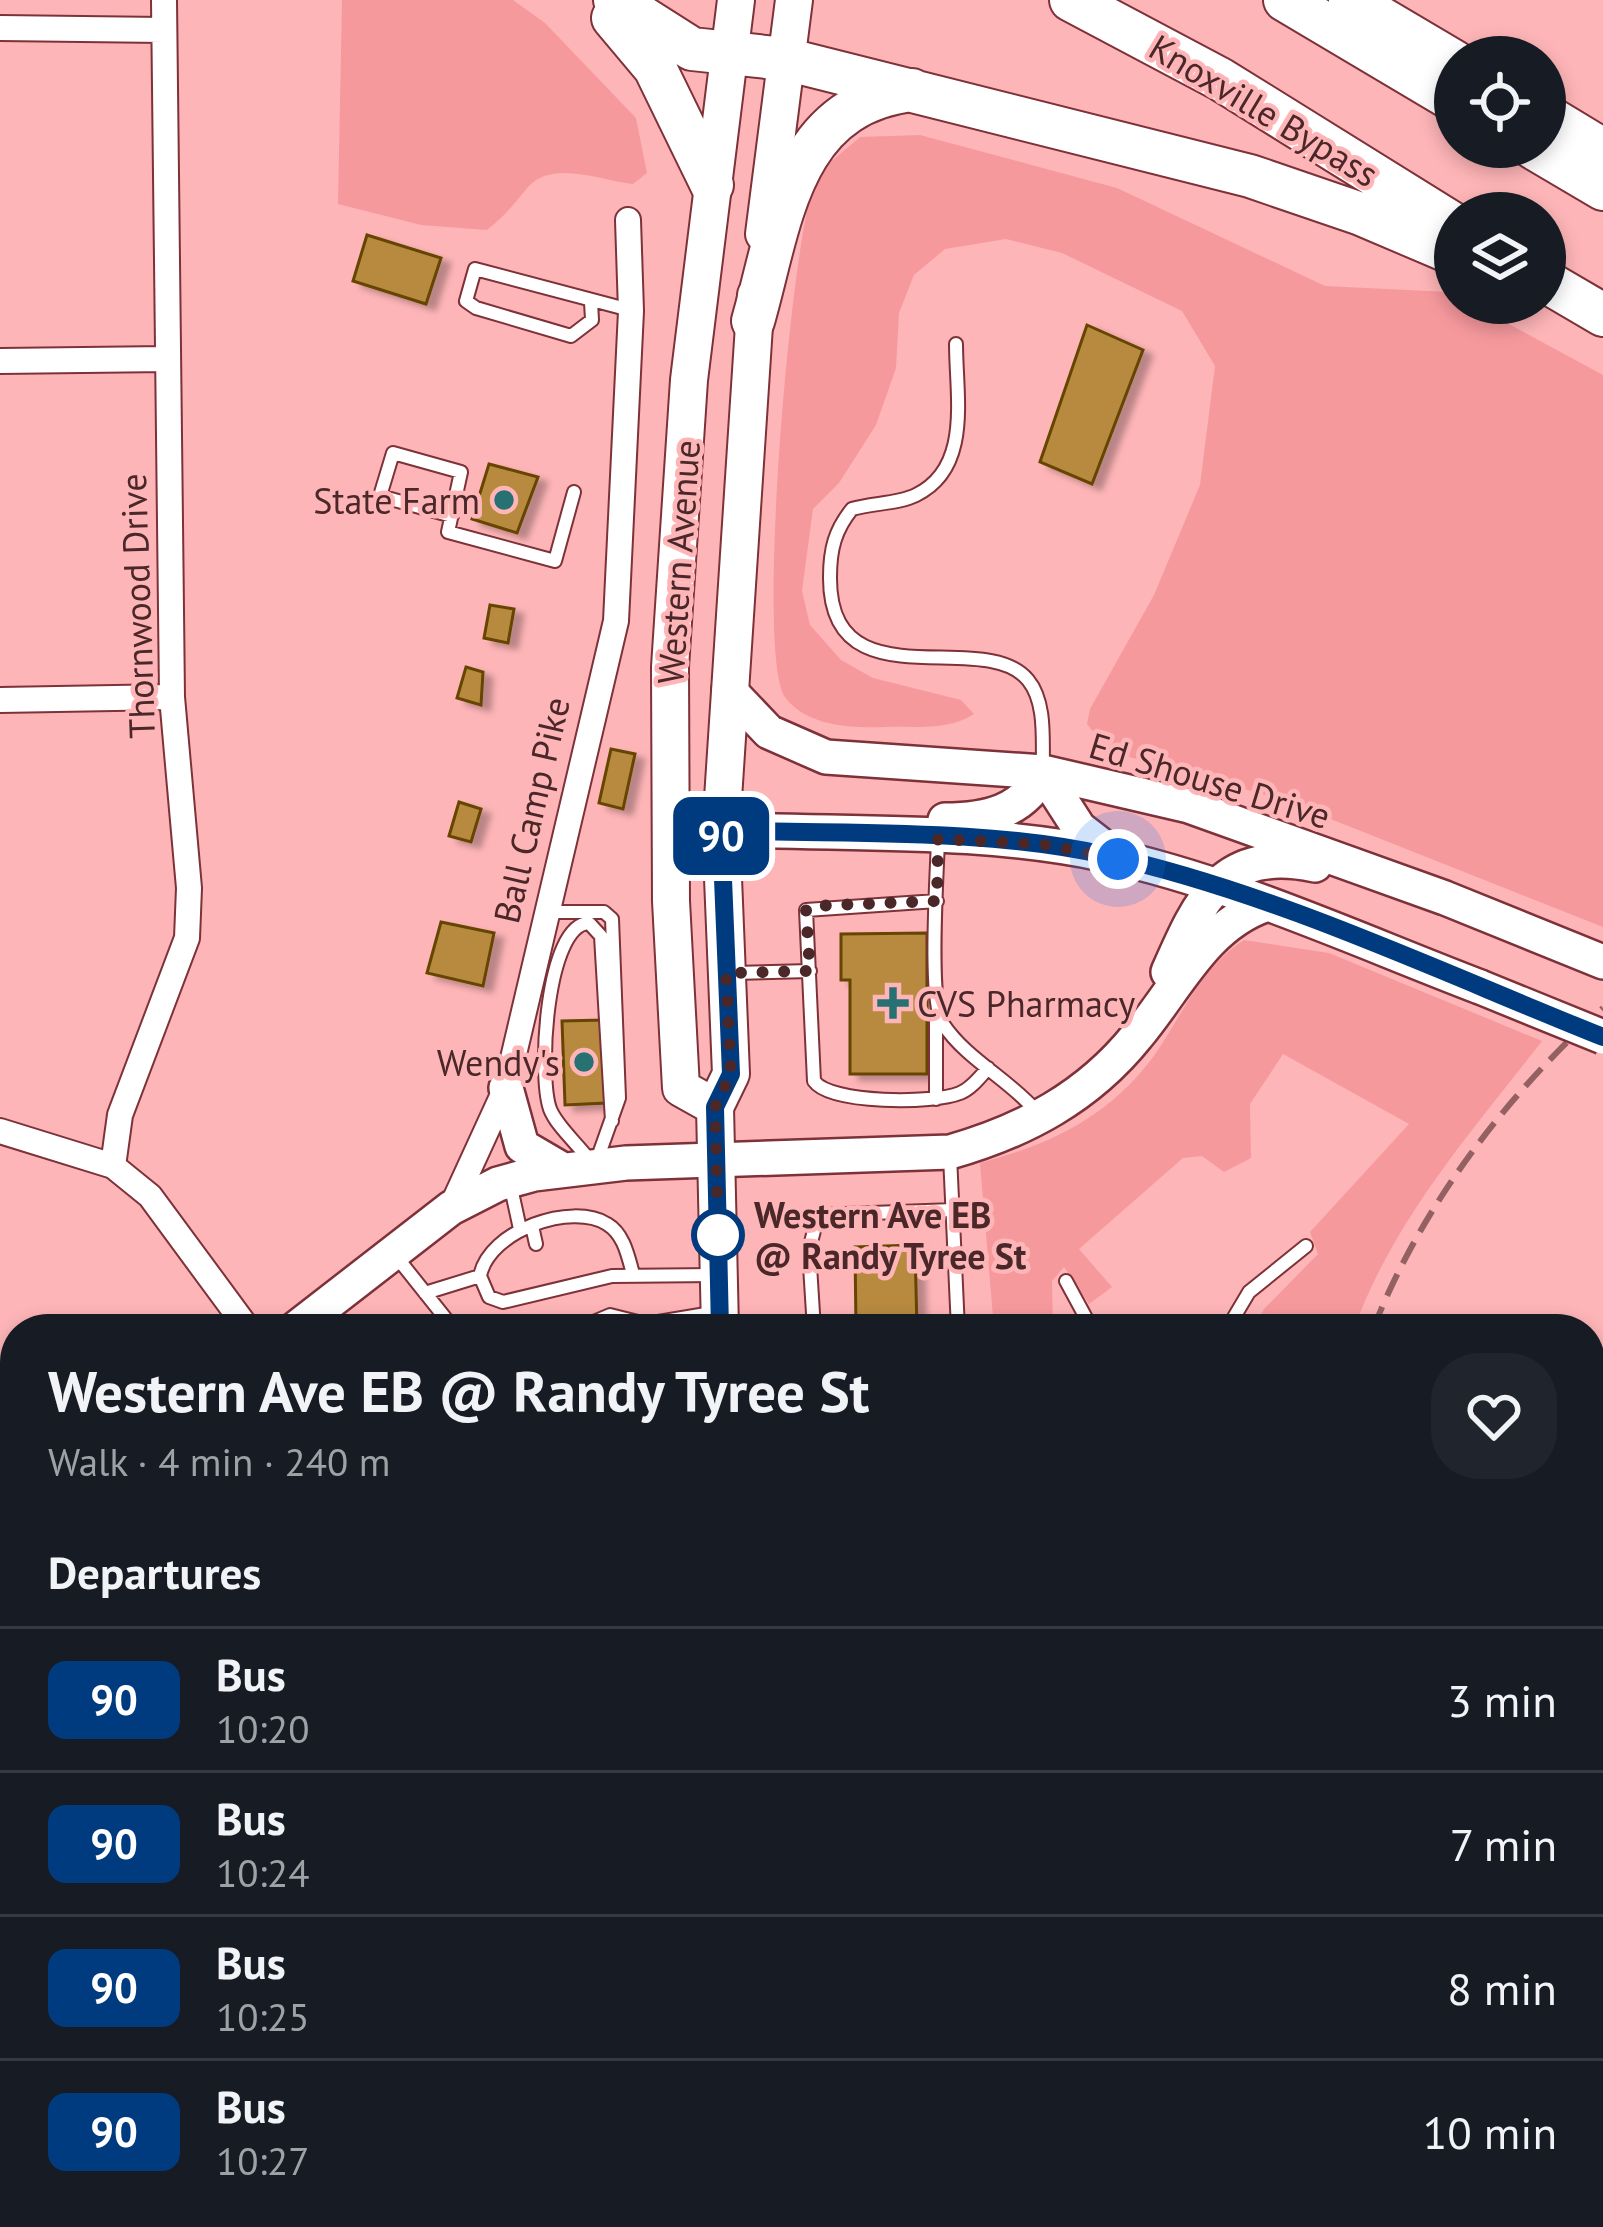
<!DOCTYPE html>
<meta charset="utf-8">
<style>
:root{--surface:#171b24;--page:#20242c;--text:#f1f3f6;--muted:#9ea1a6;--line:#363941}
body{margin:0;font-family:"PT Sans",sans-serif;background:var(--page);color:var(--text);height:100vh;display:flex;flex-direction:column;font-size:45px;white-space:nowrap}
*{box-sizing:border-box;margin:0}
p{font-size:39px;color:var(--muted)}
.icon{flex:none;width:66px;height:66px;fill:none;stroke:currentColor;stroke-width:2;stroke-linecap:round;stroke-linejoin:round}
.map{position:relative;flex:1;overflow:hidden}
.drawer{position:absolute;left:0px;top:1314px;width:1605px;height:915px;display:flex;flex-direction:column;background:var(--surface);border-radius:48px 48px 0 0;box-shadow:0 6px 18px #0003}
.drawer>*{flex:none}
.badge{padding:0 24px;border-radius:18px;font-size:42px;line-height:78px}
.controls{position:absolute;left:1434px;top:36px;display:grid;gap:24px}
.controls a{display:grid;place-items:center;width:132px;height:132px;border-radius:50%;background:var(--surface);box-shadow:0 6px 18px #0003;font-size:60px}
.you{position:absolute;width:60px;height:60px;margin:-30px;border:9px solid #fff;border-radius:50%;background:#1a73e8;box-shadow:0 0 0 18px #1a73e833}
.map>.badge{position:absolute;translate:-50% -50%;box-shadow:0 0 0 6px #fff}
h2{padding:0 48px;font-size:45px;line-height:108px}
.round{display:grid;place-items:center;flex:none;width:126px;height:126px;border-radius:48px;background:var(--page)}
.head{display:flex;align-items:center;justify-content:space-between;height:204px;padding:0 48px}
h1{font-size:57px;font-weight:700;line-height:90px}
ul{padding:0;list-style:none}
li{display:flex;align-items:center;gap:36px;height:144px;padding:0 48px;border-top:3px solid var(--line)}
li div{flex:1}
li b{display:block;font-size:45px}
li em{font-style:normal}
li .badge{min-width:132px;font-weight:700;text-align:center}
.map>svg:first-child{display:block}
.green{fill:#f6999d}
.building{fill:#b78a41;stroke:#654504;stroke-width:3;filter:url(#shadow)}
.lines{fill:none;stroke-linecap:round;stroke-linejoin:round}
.lane-casing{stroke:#7d3138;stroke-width:16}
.street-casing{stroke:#7d3138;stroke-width:28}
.secondary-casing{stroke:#7d3138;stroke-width:38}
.primary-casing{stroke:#7d3138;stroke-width:40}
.highway-casing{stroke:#7d3138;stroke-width:46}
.lane{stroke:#fff;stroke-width:12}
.street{stroke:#fff;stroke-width:24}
.secondary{stroke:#fff;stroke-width:33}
.primary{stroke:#fff;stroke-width:36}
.highway{stroke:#fff;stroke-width:42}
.rail{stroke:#946163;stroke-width:6;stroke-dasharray:24 12;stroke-linecap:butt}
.secondary-bridge-casing{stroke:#7d3138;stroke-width:38;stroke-linecap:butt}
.secondary-bridge{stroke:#fff;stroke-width:33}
.line-casing{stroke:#fff;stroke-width:27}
.line{stroke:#003b80;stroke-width:18}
.walk{stroke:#4a2729;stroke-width:12;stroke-dasharray:0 21.6}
.poi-dot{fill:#277173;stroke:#feb5b7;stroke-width:4.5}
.stop-dot{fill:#fff;stroke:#003b80;stroke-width:6}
.labels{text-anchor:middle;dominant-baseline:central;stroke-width:9;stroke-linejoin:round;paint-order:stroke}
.street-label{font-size:36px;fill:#4a2729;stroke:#feb5b7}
.poi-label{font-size:36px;fill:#4a2729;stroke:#feb5b7;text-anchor:end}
.stop-label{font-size:36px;font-weight:bold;fill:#4a2729;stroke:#feb5b7;text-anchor:start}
</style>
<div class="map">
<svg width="1603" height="2227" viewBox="0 0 1603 2227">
<defs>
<filter id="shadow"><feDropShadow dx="9" dy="5.5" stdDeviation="3" flood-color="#0004"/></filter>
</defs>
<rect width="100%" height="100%" fill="#feb5b7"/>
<!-- green -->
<path class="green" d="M342,0h171l32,23 91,95 11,55 -14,11c-31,-3 -80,-25 -105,3 -14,17 -23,29 -41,43l-66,-5 -83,-21z
M920,135l197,53 208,98 124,6 6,11h15l133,72v552l-323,-128 -172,-48 -21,-27 3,-15 64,-114 46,-110 15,-119 -33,-55 -120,-58 -56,-14 -61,10 -31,26 -15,38 -3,55 -20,57 -37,58 -26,26 -11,82 8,34 31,35 32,18 88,22 13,14c-27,17 -57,12 -88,13 -34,1 -79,0 -101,-30 -30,-41 6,-460 30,-515 8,-17 31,-32 45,-45z
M1244,940l85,13 213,88c-70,90 -149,179 -188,288h-101l11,-20 54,-55 -8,-22 99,-108 -126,-70 -33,50 1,54 -27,14 -22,-16 -19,2 -104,91 33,38 -23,17 -25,-37 -12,14 1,48h-59l-14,-166c73,-19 134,-49 178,-113 28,-42 43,-82 86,-110z
M1603,1612v285l-13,5v-249z"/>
<!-- building -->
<path class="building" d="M367,235l74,23 -15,46 -73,-23z
M1087,325l56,25 -51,134 -52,-22z
M489,464l49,13 -21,56 -45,-14z
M490,605l24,4 -6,34 -24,-5z
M466,667l17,5 -2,33 -24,-7z
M611,749l24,5 -12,55 -24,-6z
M459,802l22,7 -10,33 -22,-6z
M441,922l53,11 -11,53 -56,-13z
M927,933v141h-77v-94h-9v-46z
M603,1020l3,83 -41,2 -3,-84z
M915,1245l2,84h-61l-1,-82z
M682,2214h72l-2,9 -31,-7 -2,11h-40z"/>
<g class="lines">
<defs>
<path id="lane" d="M591,302l1,18 -21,16 -95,-28 -10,-7 9,-32 155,41
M956,344c0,52 16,124 -40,151 -18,9 -44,8 -64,14 -17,21 -22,40 -22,68 -1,129 154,49 198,103 19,23 14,63 15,90
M452,516l-72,-20 13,-43 68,19 -13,60 107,29 19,-69
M938,840c-1,33 -10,163 5,184 24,36 66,55 94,88
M937,901l-131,9 8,171c16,23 120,23 146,12 11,-4 20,-16 28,-25
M547,912h57l8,7 7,179 -22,62
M734,973l76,-2
M936,1099v-83
M950,1156l8,173
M590,1161c-11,-16 -33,-34 -40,-52 -12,-34 -4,-185 39,-186l12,13 11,185
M510,1183l10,46
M532,1226l4,18
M395,1255l59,74
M480,1276c9,-46 92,-74 127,-52 17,10 21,32 26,50
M1066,1281l26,48
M425,1293l55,-17 9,21 14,5 109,-26 103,-1
M577,1329l33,-14 36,9 72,-12
M814,1329l-5,-79 9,-35 135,-5
M1227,1329l22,-37 57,-46
M1590,1545l13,-23
M1590,1990l13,10
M0,2089l15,-8
M1590,2128l13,-27
M903,2214l4,13
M969,2214l2,13
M984,2214l87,13
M637,2227l3,-13
M734,2227l3,-13
M744,2227l3,-13
M756,2227l3,-13
M768,2227l3,-13
M794,2227l3,-13
M1572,2227v-13"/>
<path id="street" d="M0,28l163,2
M0,361l166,-2
M0,700l172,-3
M0,1131l113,35 37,30 98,133
M113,1166l7,-51 67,-177 2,-50 -17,-191 -8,-697
M451,1208l55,-120 110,-467 15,-310 -3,-91
M0,2106l15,30
M54,2214l6,13"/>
<path id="secondary" d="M729,690l40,42 57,25 217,15 146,34 256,92 158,64
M1043,772l36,56 31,24
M945,820c41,0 79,-8 98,-48
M721,829c125,6 259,-1 381,25 130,28 255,86 378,133
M1168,972c32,-73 55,-126 147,-107
M506,1088l16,58 41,24
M295,1329l156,-121 47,-24 36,-10 92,-11 324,-11c74,-21 138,-55 187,-116 39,-46 67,-110 128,-131
M0,1536l15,-10"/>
<path id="primary" d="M764,234l30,-234
M715,1107l-34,-19 -10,-187 -1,-234 19,-287 47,-380
M720,1329l-5,-222 16,-33 -10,-245 35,-534
M494,2227l11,-13"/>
<path id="highway" d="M615,0l77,49 93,10 465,117 111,38 94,40
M1071,0l149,79 235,146
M1285,0l170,101
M1350,0l105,62
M613,18l42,50 57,117
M1545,115l58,35
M1532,147l71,42
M1545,281l58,34
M753,321c28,-97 36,-216 159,-231"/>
</defs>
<!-- lane casing -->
<use href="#lane" class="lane-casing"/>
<!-- street casing -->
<use href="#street" class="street-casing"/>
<!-- secondary casing -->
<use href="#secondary" class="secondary-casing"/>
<!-- primary casing -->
<use href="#primary" class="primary-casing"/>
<!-- highway casing -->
<use href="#highway" class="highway-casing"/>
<!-- lane -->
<use href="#lane" class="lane"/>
<!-- street -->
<use href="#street" class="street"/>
<!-- secondary -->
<use href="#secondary" class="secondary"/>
<!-- primary -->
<use href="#primary" class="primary"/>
<!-- highway -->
<use href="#highway" class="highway"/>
<!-- rail -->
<path class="rail" d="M1373,1329c49,-124 132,-232 230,-321
M1374,2214l2,13
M1393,2214l4,13"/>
<defs>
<path id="secondary-bridge" d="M1480,987l123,50"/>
</defs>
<!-- secondary-bridge casing -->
<use href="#secondary-bridge" class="secondary-bridge-casing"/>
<!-- secondary-bridge -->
<use href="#secondary-bridge" class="secondary-bridge"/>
</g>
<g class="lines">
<defs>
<path id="line" d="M720,1329l-5,-222 16,-33 -10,-244c124,5 264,-2 384,25 171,38 335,117 498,182"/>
</defs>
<!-- line casing -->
<use href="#line" class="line-casing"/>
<!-- line -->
<use href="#line" class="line"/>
<!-- walk -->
<path class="walk" d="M718,1235l-3,-128 16,-33 -5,-101 84,-2 -4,-61 6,-4 125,-5 1,-62 103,5 77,15"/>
</g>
<!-- markers -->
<g class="poi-dot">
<circle cx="504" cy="500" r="12"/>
<path d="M887 985h12v12h12v12h-12v12h-12v-12h-12v-12h12z"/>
<circle cx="584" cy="1062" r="12"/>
</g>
<circle class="stop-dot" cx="718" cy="1235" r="24"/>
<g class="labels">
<!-- street labels -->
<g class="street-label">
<text transform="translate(1264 110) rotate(31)">Knoxville Bypass</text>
<text transform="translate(678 562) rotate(-86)">Western Avenue</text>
<text transform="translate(137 606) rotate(-92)">Thornwood Drive</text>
<text transform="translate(1210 780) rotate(17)">Ed Shouse Drive</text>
<text transform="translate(531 810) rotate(-77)">Ball Camp Pike</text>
</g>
<!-- poi labels -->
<g class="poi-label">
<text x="480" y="500">State Farm</text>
<text x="917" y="1003" text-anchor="start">CVS Pharmacy</text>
<text x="560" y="1062">Wendy's</text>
</g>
<!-- stop labels -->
<g class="stop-label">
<text x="754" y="1214">Western Ave EB<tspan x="754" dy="41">@ Randy Tyree St</tspan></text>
</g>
</g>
</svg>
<div class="controls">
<a><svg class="icon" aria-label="locate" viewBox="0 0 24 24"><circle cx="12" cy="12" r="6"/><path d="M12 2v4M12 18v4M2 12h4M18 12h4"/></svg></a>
<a><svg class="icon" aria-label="layers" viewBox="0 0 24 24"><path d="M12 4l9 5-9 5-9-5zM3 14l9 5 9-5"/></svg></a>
</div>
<div class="you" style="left:1118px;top:859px"></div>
<b class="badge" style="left:721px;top:836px;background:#003b80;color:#fff">90</b>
<section class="drawer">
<div class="head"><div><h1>Western Ave EB @ Randy Tyree St</h1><p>Walk · 4 min · 240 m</p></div><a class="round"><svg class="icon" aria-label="heart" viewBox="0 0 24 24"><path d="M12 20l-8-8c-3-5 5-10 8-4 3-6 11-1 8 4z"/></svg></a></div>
<h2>Departures</h2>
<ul>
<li><span class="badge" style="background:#003b80;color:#fff">90</span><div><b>Bus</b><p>10:20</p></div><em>3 min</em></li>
<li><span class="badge" style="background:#003b80;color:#fff">90</span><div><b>Bus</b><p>10:24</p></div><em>7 min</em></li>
<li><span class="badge" style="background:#003b80;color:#fff">90</span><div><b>Bus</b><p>10:25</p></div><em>8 min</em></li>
<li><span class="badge" style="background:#003b80;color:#fff">90</span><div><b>Bus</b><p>10:27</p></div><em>10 min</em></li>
</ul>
</section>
</div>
